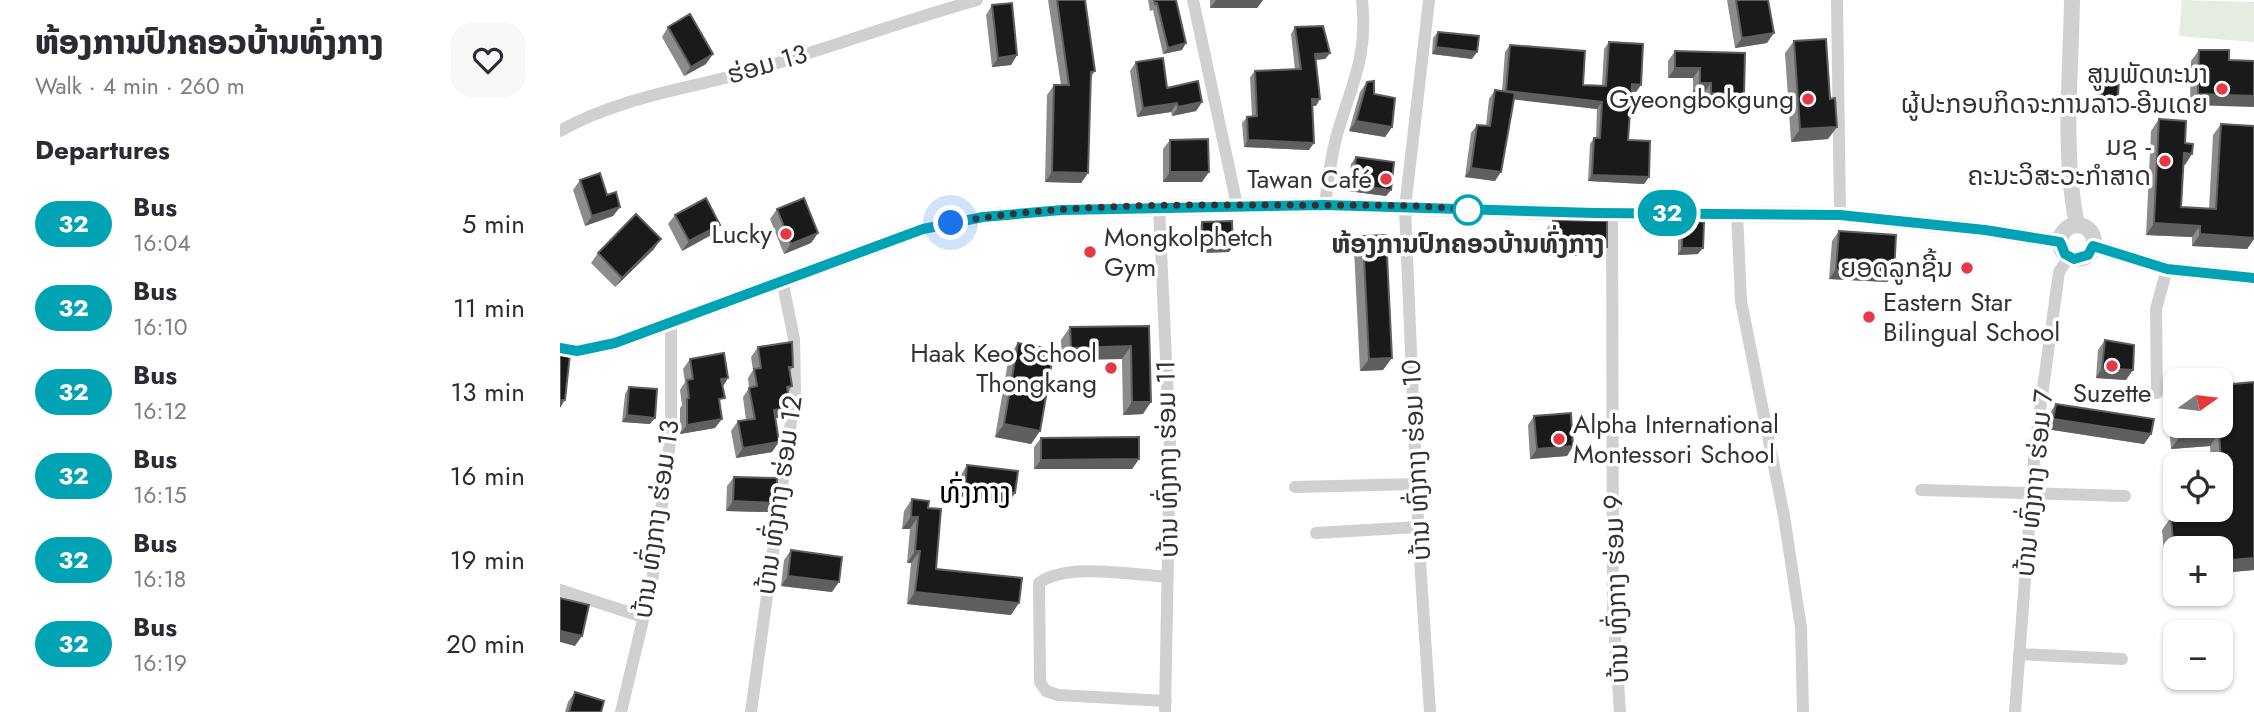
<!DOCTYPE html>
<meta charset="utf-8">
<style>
:root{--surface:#fff;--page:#f7f7f7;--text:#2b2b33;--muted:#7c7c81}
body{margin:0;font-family:Jost,"Noto Sans Lao",sans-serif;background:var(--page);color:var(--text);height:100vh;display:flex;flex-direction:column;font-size:26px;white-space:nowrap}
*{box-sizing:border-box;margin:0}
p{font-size:23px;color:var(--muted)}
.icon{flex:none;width:38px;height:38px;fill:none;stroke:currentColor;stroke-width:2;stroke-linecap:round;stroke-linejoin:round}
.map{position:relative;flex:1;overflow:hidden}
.side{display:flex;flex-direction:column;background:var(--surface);width:560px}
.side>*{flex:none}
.badge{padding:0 14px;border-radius:23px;font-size:24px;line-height:46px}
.needle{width:46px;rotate:76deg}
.controls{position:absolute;left:1603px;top:368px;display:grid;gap:14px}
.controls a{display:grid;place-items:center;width:70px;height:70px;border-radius:14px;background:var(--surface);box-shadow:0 2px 5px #0004;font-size:35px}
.you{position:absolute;width:35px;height:35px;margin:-18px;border:5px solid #fff;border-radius:50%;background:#1a73e8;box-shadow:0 0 0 10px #1a73e833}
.map>.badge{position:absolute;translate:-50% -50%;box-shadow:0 0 0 4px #fff}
h2{padding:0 35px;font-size:26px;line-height:63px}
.round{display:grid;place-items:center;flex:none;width:74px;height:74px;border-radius:21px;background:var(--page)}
.headline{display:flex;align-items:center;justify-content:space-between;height:119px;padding:0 35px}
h1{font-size:33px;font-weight:800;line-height:52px}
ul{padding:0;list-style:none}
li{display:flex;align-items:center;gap:21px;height:84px;padding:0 35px}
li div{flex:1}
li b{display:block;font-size:26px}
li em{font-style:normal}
li .badge{min-width:77px;font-weight:700;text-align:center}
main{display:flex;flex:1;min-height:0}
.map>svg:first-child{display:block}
.garden{fill:#e6ecdf}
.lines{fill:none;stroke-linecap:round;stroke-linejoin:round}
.minor{stroke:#d0d0d0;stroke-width:12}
.tertiary{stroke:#d0d0d0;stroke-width:16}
.wall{fill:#8c8c8c}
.shaded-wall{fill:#5f5f5f}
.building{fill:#1a1a1a;stroke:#5f5f5f;stroke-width:2}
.line-casing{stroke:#fff;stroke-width:16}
.line{stroke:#00a3b4;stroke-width:10}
.walk{stroke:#333;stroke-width:7;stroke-dasharray:0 12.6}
.poi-dot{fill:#e63946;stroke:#fff;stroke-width:2.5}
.stop-dot{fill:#fff;stroke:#00a3b4;stroke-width:3.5}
.labels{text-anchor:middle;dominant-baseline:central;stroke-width:7;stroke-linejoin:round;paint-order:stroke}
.street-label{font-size:26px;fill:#333;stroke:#fff}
.poi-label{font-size:26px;fill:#333;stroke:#fff;text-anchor:end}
.stop-label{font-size:26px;font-weight:bold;fill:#333;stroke:#fff}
.quarter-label{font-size:30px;fill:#000;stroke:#fff}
</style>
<main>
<section class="side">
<div class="headline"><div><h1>ຫ້ອງການປົກຄອວບ້ານທົ່ງກາງ</h1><p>Walk · 4 min · 260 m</p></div><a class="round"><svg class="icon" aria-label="heart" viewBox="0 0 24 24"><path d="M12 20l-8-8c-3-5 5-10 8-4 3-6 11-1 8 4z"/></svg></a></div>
<h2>Departures</h2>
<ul>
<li><span class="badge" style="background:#00a3b4;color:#fff">32</span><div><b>Bus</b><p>16:04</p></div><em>5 min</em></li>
<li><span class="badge" style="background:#00a3b4;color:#fff">32</span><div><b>Bus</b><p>16:10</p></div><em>11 min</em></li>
<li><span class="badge" style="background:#00a3b4;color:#fff">32</span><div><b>Bus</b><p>16:12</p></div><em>13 min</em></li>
<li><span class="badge" style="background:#00a3b4;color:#fff">32</span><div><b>Bus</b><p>16:15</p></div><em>16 min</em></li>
<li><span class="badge" style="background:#00a3b4;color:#fff">32</span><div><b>Bus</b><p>16:18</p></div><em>19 min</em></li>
<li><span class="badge" style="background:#00a3b4;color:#fff">32</span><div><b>Bus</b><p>16:19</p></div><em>20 min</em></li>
</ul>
</section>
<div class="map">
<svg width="1694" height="712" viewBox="0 0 1694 712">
<rect width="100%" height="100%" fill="#fff"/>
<!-- garden -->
<path class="garden" d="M1622,0l72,2v40l-75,-6z"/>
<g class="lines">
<!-- minor -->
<path class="minor" d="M633,0l44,205
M869,0l-24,208 14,337 11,167
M1277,0l3,215
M0,131c61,-35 131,-42 198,-62 73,-22 145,-48 219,-69
M765,205c3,-25 6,-50 13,-74 15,-50 30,-76 24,-131
M599,206l11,241 -5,265
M1177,212l4,89 43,215 17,112 2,84
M1052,213l1,395 7,104
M1597,393l-1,-84 11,-40
M735,487l122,-3
M1361,490l204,6
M756,533l102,-6
M0,590l83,27
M1459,654l103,5
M606,701l-108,-6 -12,-4 -6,-9 -1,-99c27,-21 95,-8 129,-6
M61,712l31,-130 19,-148v-111
M191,712l44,-320 -1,-53 -12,-60
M1455,712l20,-265 24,-175 10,-15"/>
<!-- tertiary -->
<path class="tertiary" d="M1512,0c-1,73 -10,153 5,225
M1500 242a17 17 0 1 1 34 0a17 17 0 1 1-34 0Z
M1533,246l74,23 87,9
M0,348l17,3 38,-8 308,-114 60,-12 79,-7 263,-5 254,8 261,2 145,15 75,12"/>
</g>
<!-- wall -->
<path class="wall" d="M488,0h37l10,71 -4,6 -3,96 -7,10 -36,-1 2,-87 7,-10h7z
M588,0h28l6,50 -19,4 -10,-44 -3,1z
M650,0h53l-6,8h-47z
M1167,0h41l-1,43 -32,5z
M432,5l25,50 -6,10 -19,2 -6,-52z
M108,27l38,37 -22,12 -22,-39z
M735,27l35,26 -5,6 -9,1v46h-3l-4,44 -65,-3 -2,-24 5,-6h5l-2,-40 5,-6 40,-1 -4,-36z
M878,32l34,27 -40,-5 1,-16z
M1234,41l34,98 -37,3 -6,-89z
M1049,42l32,43 -5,7 -5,-1 -3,49 21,37 -5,7 -56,-3 2,-37 4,-6h2l1,-29 -84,-10 -18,82 -30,-4 6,-44 6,-8 9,1 3,-27 6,-9 7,1 3,-39 5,-7 73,40 19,1 2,-37z
M1639,50h30l-39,55 1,-44z
M1115,51l69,43 -7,10 -33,-1v-10l-11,-1v-14h-25v-17z
M576,62l31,26 35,14 -6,9 -24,5 -1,-4 -34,5 -7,-46z
M1543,77l11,27 -16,-1 1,-19z
M807,82l25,45 -7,10 -36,-6 11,-39z
M1599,119l26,46h-2l-2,42 28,2 4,-74 8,-11 33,2v113l-7,10 -55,-3v-9l-46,-2 5,-104z
M610,140l32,42h-39v-33z
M796,157l35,33 -5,6 -38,-5 3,-27z
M20,180l27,15 13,12 -7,9 -28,10 -12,-36z
M217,209l41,24 -7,10 -27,11 -14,-35z
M115,215l38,19 -31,17 -14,-27z
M993,220l47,36h-54v-26z
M1122,221l16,33 -20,1v-27z
M642,222l31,24 -4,6 -30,1 -1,-24z
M1279,231l55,42 -7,9 -58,-3 3,-38z
M803,236l20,134 -23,1 -6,-122z
M94,249l-39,38 -24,-24 7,-10z
M589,326l-6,88 -20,1 -1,-56 -60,1 -1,-20 9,-13z
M1545,340l21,40 -30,-2 2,-28z
M458,343l22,88 -9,13 -36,-7 14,-81z
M198,347l35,20 -3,4 2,15 -4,7 -5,24 -8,1 -3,34 -36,6 -5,-27 7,-10 8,-1 -3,-23 6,-9 -1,-10 5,-8 -2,-13z
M130,359l33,27 -8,42 -35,6v-26l2,-3 -2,-15 5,-8 -2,-13z
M1694,382v188l-33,3v-25h-46v29l-9,1 -4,-48 9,-13 44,-4v-4h6v-45h-10l-1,-18 -39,3 -4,-48 8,-12v36h46z
M69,387l21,37 -28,-2 3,-28z
M1496,404l95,30 -7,10 -98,-15 3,-15z
M974,416l39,30 -6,10 -37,3 -2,-34z
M481,438l98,21 -7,10h-98v-22z
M407,465l48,28 -7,10 -50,-7 3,-21z
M174,477l42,26 -7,9 -43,-1 1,-25z
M352,499l16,9 8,61 75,46 -104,-11 4,-41h-4l3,-34h-8l2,-18z
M231,550l41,42 -51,-6 3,-26z
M15,692l26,20h-36l3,-10z"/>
<!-- shaded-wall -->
<path class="shaded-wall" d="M656,0h47l-6,8h-47z
M1214,33l-7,10 -32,5 7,-10z
M626,43l-4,7 -19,4 5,-6z
M876,47l41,5 -5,7 -40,-5z
M770,53l-5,6 -15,1 5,-6z
M153,54l-7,10 -22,12 7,-9z
M457,55l-6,10 -19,2 6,-9z
M1115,68h25l-7,10h-25z
M1140,83h11l-7,10 -11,-1z
M1072,84l9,1 -5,7 -9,-1z
M946,91l96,11 -5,7 -96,-11z
M1151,93l33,1 -7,10 -33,-1z
M1638,94l56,2v11l-64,-2z
M1542,97h16l-4,7 -16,-1z
M752,99h8l-4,7h-8z
M642,102l-6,9 -24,5 6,-9z
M617,103l-6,9 -34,5 6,-9z
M796,121l36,6 -7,10 -36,-6z
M1277,127l-9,12 -37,3 9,-13z
M688,140l66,3 -5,7 -65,-3z
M1624,153l8,1 -7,11h-9z
M911,168l30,4 -6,9 -30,-4z
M492,172l36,1 -7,10 -36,-1z
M610,172h39l-7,10h-39z
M1032,175l57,2 -5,7 -56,-3z
M792,185l39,5 -5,6 -38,-5z
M60,207l-7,9 -28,10 7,-10z
M1594,223l46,3 -8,11 -46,-2z
M160,225l-7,9 -31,17 7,-10z
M258,233l-7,10 -27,11 7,-10z
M1640,234l54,4v1l-7,10 -55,-3z
M101,239l-7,10 -39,38 7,-9z
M673,246l-4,6 -30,1 4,-6z
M993,246l54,1 -7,9h-54z
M1122,248h21l-5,6 -20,1z
M1276,269l58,4 -7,9 -58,-3z
M571,346l-9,13 -60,1 9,-12z
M832,358l-9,12 -23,1 9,-12z
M1542,368l31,2 -7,10 -30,-2z
M168,378l-6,10 -1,-9z
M0,400h5l-5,8z
M572,402h19l-8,12 -20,1z
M230,407l-7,10 -16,2 7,-9z
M67,415l28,3 -5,6 -28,-2z
M162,419l-7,9 -35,6 7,-9z
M1493,419l98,15 -7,10 -98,-15z
M444,424l36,7 -9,13 -36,-7z
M1659,433l-9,13 -39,3 9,-13z
M219,442l-7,10 -36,6 7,-10z
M1013,446l-6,10 -37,3 7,-10z
M579,459l-7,10h-98l7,-9z
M405,487l50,6 -7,10 -50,-7z
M173,501l43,2 -7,9 -43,-1z
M351,517h7l-8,12h-8z
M355,551h5l-9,12h-4z
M1694,558v12l-33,3v-12z
M1615,565v12l-9,1z
M228,576l51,6 -7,10 -51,-6z
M355,592l104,11 -8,12 -104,-11z
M0,631l22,5 -7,10 -15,-4z"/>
<!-- building -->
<path class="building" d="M497,0h28l10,71 -4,1 -3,101 -36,-1 2,-87h15z
M594,0h22l10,43 -18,5 -11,-45 -2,1z
M1176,0h32l6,33 -32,5z
M452,3l5,52 -19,3 -6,-53z
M130,14l23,40 -22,13 -23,-40z
M763,26l7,27 -15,1 5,45h-8l2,44 -66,-3 -1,-23 10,-1 -2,-45 46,-2 -6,-42z
M878,32l41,4 -2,16 -41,-5z
M1266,39l4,60 5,-1 2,29 -37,2 -6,-88z
M1049,42l34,2 -2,41 -9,-1 -4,56 22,1 -1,36 -57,-2 2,-37h6l2,-36 -96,-11 4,-46 75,6 -2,34 23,1z
M1639,50h30v10l25,1v35l-56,-2z
M1115,51l70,2 -1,41 -33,-1v-10h-11v-15h-25z
M603,58l4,30 31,-7 4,21 -24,5 -1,-4 -34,5 -7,-46z
M1543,77l16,1 -1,19h-16z
M814,81v13l21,4 -3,29 -36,-6 11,-39z
M935,90l20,3 -14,79 -30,-4 6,-43 13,1z
M1599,119l27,2 -1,22 8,1 -1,10 -8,-1 -3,54 35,2 5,-85 33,2v112l-54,-4v-8l-46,-3z
M648,139l1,33h-39v-32z
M796,157l38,5 -3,28 -39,-5z
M40,173l7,22 9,-3 4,15 -28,9 -12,-36z
M146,198l14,27 -31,16 -14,-26z
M244,198l14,35 -27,11 -14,-35z
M76,214l25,25 -39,39 -24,-25z
M993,220l54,1v26l-54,-1z
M672,221l1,25 -30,1 -1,-25z
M1122,221l22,1 -1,26h-21z
M1279,231l57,4 -2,38 -58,-4z
M826,235l6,123 -23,1 -6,-123z
M589,326l2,76h-19l-1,-56 -60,2 -1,-21z
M1545,340l29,5 -1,25 -31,-2z
M232,342l1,25h-4l3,19 -5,1 3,20 -16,3 5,32 -36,6 -5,-27 17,-2 -6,-31 8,-2 -3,-17 7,-1 -3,-21z
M458,343l36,7 -14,81 -36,-7z
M0,353l10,1 -5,46h-5z
M164,353l4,25 -7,1 4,19 -6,1 3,20 -35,6v-26l2,-1 -2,-18 6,-1 -3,-20z
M1694,382v176l-33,3v-13h-46v17l-4,-48 54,-5 -6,-79 -39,3 -1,-11h42v-40z
M69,387l28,2 -2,29 -28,-3z
M1496,404l98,15 -3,15 -98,-15z
M1011,413l2,33 -36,3 -3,-33z
M579,437v22l-98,1v-22z
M407,465l51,6 -3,22 -50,-6z
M174,477l43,1 -1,25 -43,-2z
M352,499l17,2 -1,7 13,1 -5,60 86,9 -3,25 -104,-11 5,-41h-5l3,-34h-7z
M231,550l51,7 -3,25 -51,-6z
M0,598l29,7 -7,31 -22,-5z
M15,692l29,9 -3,11h-32z"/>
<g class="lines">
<defs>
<path id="line" d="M0,348l17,3 38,-8 308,-114 60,-12 79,-7 263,-5 270,8 245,2 145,15 75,12 5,12 9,5 14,-4 5,-9 74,23 87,9"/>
</defs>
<!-- line casing -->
<use href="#line" class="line-casing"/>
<!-- line -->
<use href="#line" class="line"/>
<!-- walk -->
<path class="walk" d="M391,223c109,-20 224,-18 336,-18 59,1 122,-2 181,5"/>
</g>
<!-- markers -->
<g class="poi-dot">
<circle cx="1662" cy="89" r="7"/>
<circle cx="1248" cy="99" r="7"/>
<circle cx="1605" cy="161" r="7"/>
<circle cx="826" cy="179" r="7"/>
<circle cx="226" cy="234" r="7"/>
<circle cx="530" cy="252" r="7"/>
<circle cx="1407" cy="268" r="7"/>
<circle cx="1309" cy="317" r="7"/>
<circle cx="1552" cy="366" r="7"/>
<circle cx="551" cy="368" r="7"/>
<circle cx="999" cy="439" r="7"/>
</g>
<circle class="stop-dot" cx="908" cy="210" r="14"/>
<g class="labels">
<!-- street labels -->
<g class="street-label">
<text transform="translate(207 64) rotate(-16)">ຮ່ອມ 13</text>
<text transform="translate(607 459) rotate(-91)">ບ້ານ ທົ່ງກາງ ຮ່ອມ 11</text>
<text transform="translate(856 460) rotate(-93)">ບ້ານ ທົ່ງກາງ ຮ່ອມ 10</text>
<text transform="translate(1474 483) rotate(-84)">ບ້ານ ທົ່ງກາງ ຮ່ອມ 7</text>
<text transform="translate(219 495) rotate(-82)">ບ້ານ ທົ່ງກາງ ຮ່ອມ 12</text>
<text transform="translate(96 519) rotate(-82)">ບ້ານ ທົ່ງກາງ ຮ່ອມ 13</text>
<text transform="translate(1056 589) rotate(-92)">ບ້ານ ທົ່ງກາງ ຮ່ອມ 9</text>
</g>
<!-- poi labels -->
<g class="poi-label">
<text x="1648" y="74">ສູນພັດທະນາ<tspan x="1648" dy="30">ຜູ້ປະກອບກິດຈະການລາວ-ອີນເດຍ</tspan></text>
<text x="1234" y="99">Gyeongbokgung</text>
<text x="1591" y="146">ມຊ -<tspan x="1591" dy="30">ຄະນະວິສະວະກຳສາດ</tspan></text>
<text x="812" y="179">Tawan Café</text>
<text x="212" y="234">Lucky</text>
<text x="544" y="237" text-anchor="start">Mongkolphetch<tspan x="544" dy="30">Gym</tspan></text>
<text x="1393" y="268">ຍອດລູກຊີ້ນ</text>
<text x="1323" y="302" text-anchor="start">Eastern Star<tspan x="1323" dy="30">Bilingual School</tspan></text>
<text x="537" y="353">Haak Keo School<tspan x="537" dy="30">Thongkang</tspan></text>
<text x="1552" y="393" text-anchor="middle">Suzette</text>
<text x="1013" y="424" text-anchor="start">Alpha International<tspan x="1013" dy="30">Montessori School</tspan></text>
</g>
<!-- stop labels -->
<g class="stop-label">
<text x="908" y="244">ຫ້ອງການປົກຄອວບ້ານທົ່ງກາງ</text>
</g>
<!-- quarter labels -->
<g class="quarter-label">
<text x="415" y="492">ທົ່ງກາງ</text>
</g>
</g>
</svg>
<div class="controls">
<a><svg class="needle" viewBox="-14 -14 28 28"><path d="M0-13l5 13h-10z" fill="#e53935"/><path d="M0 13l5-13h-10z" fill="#7c7c81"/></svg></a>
<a><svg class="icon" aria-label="locate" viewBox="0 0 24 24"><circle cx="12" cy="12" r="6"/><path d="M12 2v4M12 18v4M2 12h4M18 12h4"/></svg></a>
<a>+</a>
<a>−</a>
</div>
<div class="you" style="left:391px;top:223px"></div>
<b class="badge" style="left:1107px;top:213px;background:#00a3b4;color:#fff">32</b>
</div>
</main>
